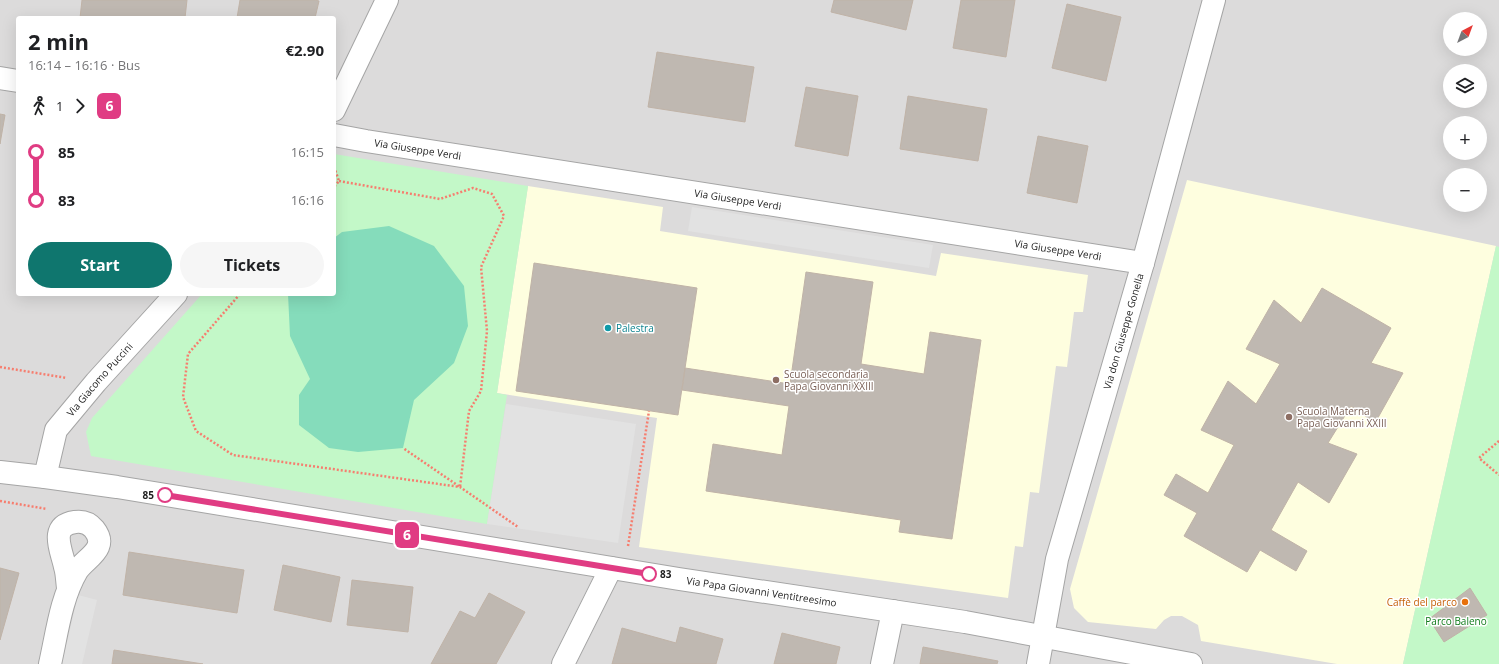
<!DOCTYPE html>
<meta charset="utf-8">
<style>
:root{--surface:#fff;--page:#f6f6f6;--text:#202124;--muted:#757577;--accent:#0f766e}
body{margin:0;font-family:"Open Sans",sans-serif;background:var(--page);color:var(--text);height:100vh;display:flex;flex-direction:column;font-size:15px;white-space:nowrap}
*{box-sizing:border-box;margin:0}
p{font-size:13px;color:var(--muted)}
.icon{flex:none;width:22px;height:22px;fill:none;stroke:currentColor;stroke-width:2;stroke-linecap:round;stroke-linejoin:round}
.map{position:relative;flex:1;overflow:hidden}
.panel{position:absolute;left:16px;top:16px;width:320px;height:280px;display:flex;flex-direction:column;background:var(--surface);border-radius:4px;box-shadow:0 4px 16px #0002}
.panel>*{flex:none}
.badge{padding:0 8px;border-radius:6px;font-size:14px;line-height:26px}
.needle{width:26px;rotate:41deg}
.buttons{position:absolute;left:1443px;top:12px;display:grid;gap:8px}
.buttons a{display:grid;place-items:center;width:44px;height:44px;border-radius:50%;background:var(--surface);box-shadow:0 4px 16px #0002;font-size:20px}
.map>.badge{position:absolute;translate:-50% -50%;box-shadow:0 0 0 2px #fff}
.legs{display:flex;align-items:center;gap:6px;height:44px;padding:0 12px;font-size:13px}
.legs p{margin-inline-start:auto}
.summary{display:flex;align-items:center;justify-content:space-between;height:68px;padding:0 12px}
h1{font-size:22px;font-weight:700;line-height:30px}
.button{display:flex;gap:8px;margin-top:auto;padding:8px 12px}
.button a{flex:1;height:46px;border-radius:24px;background:var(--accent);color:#fff;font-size:16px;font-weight:700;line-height:46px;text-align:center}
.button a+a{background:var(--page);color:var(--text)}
ul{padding:0 12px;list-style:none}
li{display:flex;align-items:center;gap:14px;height:48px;font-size:15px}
li i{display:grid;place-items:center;width:6px;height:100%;margin:0 5px;background:currentColor}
li i::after{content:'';width:10px;height:10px;margin:-5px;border:3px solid;border-radius:50%;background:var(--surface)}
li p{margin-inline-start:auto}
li:first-child i{background:linear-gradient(#0000 50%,currentColor 0)}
li:last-child i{background:linear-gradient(currentColor 50%,#0000 0)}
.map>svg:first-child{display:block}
.residential{fill:#dcdbdb;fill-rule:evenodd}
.education{fill:#fefedf}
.park{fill:#c3f8c8}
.pitch{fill:#85dcbb}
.parking{fill:#e2e2e2}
.building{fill:#bfb8b1;stroke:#c0b3a7}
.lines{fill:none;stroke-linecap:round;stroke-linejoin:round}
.minor-casing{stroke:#a5a5a5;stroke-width:24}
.tertiary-casing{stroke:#a5a5a5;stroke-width:24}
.path{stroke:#f67e6f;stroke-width:2.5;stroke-dasharray:2 2;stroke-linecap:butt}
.minor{stroke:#fff;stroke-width:22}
.tertiary{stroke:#fff;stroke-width:22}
.line-1-casing{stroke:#fff;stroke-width:9}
.line-1{stroke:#e03c83;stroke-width:6}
.culture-dot{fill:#0f9aa8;stroke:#fff;stroke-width:1.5}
.education-dot{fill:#8d6e63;stroke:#fff;stroke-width:1.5}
.stop-1-dot{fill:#fff;stroke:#e03c83;stroke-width:2}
.food-dot{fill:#e8710a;stroke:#fff;stroke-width:1.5}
.labels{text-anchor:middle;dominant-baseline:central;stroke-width:3;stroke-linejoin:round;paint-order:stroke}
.street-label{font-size:10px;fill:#1e1e1e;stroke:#fff}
.culture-label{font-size:10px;fill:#0d838f;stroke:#fff;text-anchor:start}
.education-label{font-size:10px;fill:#785e54;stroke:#fff;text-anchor:start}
.stop-label{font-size:10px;font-weight:bold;fill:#1e1e1e;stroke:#fff;text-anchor:end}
.food-label{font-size:10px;fill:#c56008;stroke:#fff;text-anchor:end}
.park-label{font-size:10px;fill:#0f7a19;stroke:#fff}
</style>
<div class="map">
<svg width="1499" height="664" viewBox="0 0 1499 664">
<rect width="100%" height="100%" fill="#efece5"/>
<!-- residential -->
<path class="residential" d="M0,0h1499v664h-1499zM18,18h316v276h-316zM1450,19h30v30h-30zM1450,71h30v30h-30zM1450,123h30v30h-30zM1450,175h30v30h-30z"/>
<!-- education -->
<path class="education" d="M1187,180l309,66 -93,418h-66l-136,-23 -3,-16 -16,-9h-11l-7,4 -8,9 -68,-7 -14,-14 -4,-19z
M528,186l135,21 -3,24 276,45 5,-23 147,22 -5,37h-9l-7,55 -11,-1 -17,127 -9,-1 -7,55 -8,-1 -7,52 -369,-51 18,-129 -160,-25z"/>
<!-- park -->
<path class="park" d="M334,154l194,32 -31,207 10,2 -20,129 -396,-68 -5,-24 6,-14 110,-124h132z
M1496,246l3,1v417h-96z"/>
<!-- pitch -->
<path class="pitch" d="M389,226l45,20 30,40 4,40 -14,37 -40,37 -11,48 -45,4 -29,-4 -30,-23v-30l11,-16 -20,-43 -2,-42h46v-56l8,-6z"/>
<!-- parking -->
<path class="parking" d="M692,207l241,38 -4,23 -241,-37z
M506,404l130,20 -18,119 -131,-19z
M78,595l19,5 -15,64h-20z"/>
<!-- building -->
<path class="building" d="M82,0h105l-2,18h-105z
M240,0h75l4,1 -4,17h-78z
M834,0h79l-7,30 -75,-18z
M961,0h54l-9,57 -53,-9z
M1067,4l54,13 -15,64 -54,-13z
M657,52l97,15 -9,55 -97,-15z
M806,87l52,9 -10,60 -53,-10z
M908,96l79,13 -9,52 -78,-12z
M0,114l5,1 -5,29z
M1038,136l50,10 -11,57 -50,-10z
M534,263l163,25 -19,127 -162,-24z
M806,272l67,10 -12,82 63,10 6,-42 51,8 -29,199 -53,-7 2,-12 -195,-29 7,-47 69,11 7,-49 -107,-16 3,-22 105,16z
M1322,288l69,40 -20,35 32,10 -28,50 -24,-17 -23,37 29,11 -28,49 -31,-21 -27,48 36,21 -11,20 -36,-21 -13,22 -63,-36 13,-23 -33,-18 12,-21 32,19 26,-48 -33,-15 27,-49 28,23 24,-40 -34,-15 28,-49 27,23z
M129,552l115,18 -7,43 -114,-18z
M283,565l57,12 -9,45 -57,-12z
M0,568l19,5 -19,67z
M352,580l61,7 -5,45 -61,-7z
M1470,588l17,27 -43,27 -15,-23z
M489,593l36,19 -29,52h-65l29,-53 15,7z
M680,627l43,12 -7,25h-104l10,-36 54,15z
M782,633l58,14 -4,17h-62z
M923,647l75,14 -1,3h-77z
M114,650l89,14h-91z"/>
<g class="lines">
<defs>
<g id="minor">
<path d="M0,78l18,3"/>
<path d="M334,110l53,-110"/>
<path id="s1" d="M334,135l32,6 777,122"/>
<path id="s2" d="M45,477l11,-47 40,-48 80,-88"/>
<path d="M50,664c7,-31 11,-66 27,-93 8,-13 33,-22 17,-42 -5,-6 -12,-8 -19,-7 -27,4 -13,29 -10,45 2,6 2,14 3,21"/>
<path d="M563,664l48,-96"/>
<path d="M882,664l11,-53"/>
<path id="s3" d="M1038,664l19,-105 86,-296 71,-263"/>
</g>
<g id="tertiary">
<path id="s4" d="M0,472l45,5 72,10 562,92 286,43 226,42"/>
</g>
</defs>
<!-- minor casing -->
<use href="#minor" class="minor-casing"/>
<!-- tertiary casing -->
<use href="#tertiary" class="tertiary-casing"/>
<!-- path -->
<path class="path" d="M334,167l5,14 -5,6
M339,181l101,18 33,-11 19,6 12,22 -23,51 6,64 -6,60 -12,20 -9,76 -57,-39
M240,294l-52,60 -5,43 13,34 37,24 227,32 58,40
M0,367l67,11
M1499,441l-20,17 20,17
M0,501l47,8
M628,546l21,-135"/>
<!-- minor -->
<use href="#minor" class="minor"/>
<!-- tertiary -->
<use href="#tertiary" class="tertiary"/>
</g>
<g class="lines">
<defs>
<path id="line-1" d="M165,495l484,79"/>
</defs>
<!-- line-1 casing -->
<use href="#line-1" class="line-1-casing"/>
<!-- line-1 -->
<use href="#line-1" class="line-1"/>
</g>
<!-- markers -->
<circle class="culture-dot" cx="608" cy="328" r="4"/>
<g class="education-dot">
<circle cx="776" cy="380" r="4"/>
<circle cx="1289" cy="417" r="4"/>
</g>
<g class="stop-1-dot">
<circle cx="165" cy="495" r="7"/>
<circle cx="649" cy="574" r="7"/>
</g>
<circle class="food-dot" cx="1465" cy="602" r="4"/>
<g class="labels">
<!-- street labels -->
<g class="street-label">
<text stroke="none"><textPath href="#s1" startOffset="85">Via Giuseppe Verdi</textPath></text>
<text stroke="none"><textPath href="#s1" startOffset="409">Via Giuseppe Verdi</textPath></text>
<text stroke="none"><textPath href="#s1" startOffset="733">Via Giuseppe Verdi</textPath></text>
<text stroke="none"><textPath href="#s3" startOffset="344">Via don Giuseppe Gonella</textPath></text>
<text stroke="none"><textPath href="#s2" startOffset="115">Via Giacomo Puccini</textPath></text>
<text stroke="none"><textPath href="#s4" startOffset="771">Via Papa Giovanni Ventitreesimo</textPath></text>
</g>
<!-- culture labels -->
<g class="culture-label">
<text x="616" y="328">Palestra</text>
</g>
<!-- education labels -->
<g class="education-label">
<text x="784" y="374">Scuola secondaria<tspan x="784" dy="12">Papa Giovanni XXIII</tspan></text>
<text x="1297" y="411">Scuola Materna<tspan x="1297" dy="12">Papa Giovanni XXIII</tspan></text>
</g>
<!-- stop labels -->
<g class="stop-label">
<text x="154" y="495">85</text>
<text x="660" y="574" text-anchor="start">83</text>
</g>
<!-- food labels -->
<g class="food-label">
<text x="1457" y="602">Caffè del parco</text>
</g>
<!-- park labels -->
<g class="park-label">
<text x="1456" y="621">Parco Baleno</text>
</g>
</g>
</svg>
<div class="buttons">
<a><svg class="needle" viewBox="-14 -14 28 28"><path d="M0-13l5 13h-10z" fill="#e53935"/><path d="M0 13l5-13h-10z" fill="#757577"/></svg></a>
<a><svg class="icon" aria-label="layers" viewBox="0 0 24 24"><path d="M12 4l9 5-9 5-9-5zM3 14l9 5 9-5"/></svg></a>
<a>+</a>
<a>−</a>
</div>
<b class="badge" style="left:407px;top:535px;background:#e03c83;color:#fff">6</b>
<section class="panel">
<div class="summary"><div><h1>2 min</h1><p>16:14 – 16:16 · Bus</p></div><b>€2.90</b></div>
<div class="legs"><svg class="icon" aria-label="walk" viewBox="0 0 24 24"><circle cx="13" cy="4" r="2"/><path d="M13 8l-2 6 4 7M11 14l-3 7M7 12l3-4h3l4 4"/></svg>1<svg class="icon" aria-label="forward" viewBox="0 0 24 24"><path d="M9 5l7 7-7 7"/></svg><b class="badge" style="background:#e03c83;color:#fff">6</b></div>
<ul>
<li><i style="color:#e03c83"></i><b>85</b><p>16:15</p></li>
<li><i style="color:#e03c83"></i><b>83</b><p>16:16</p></li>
</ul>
<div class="button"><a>Start</a><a>Tickets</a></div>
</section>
</div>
